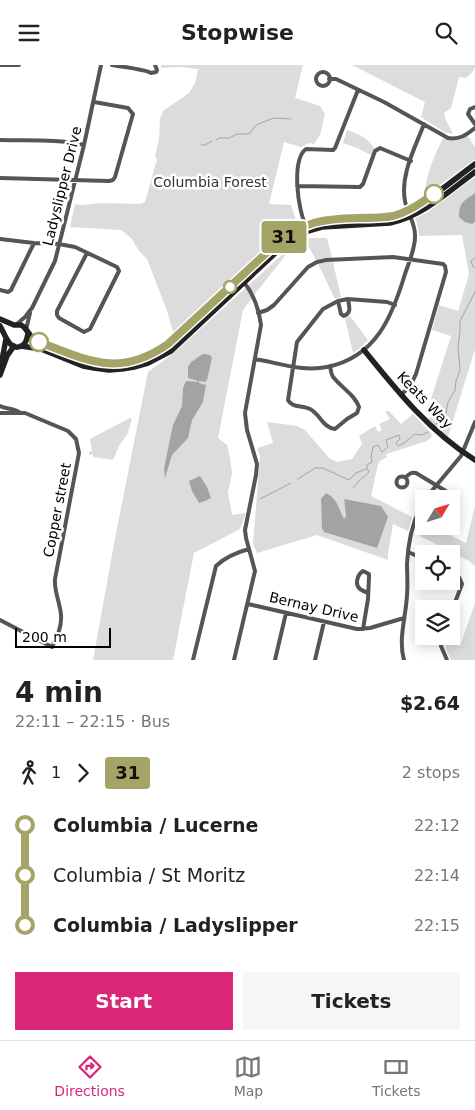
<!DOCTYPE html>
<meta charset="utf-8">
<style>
:root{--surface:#fff;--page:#f6f6f6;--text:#222;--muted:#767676;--line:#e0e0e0;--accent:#db2777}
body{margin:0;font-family:"DejaVu Sans",sans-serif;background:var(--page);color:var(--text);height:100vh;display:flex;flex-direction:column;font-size:19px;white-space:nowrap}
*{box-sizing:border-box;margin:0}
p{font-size:16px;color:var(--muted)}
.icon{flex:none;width:28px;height:28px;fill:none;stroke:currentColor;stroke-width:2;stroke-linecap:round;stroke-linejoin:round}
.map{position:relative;height:595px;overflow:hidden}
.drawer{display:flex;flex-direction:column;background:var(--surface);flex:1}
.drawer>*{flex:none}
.badge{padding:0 10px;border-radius:4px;font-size:18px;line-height:32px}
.needle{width:32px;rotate:52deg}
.fabs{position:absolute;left:415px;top:425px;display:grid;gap:10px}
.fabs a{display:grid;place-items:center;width:45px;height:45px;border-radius:0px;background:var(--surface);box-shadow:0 2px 12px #0003;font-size:25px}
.scale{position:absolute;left:15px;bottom:12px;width:96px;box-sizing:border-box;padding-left:5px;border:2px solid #000;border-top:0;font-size:14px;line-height:18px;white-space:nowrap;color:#000;-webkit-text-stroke:4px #fff;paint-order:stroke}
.map>.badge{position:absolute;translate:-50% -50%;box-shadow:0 0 0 2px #fff}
.legs{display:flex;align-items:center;gap:8px;height:55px;padding:0 15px;font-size:16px}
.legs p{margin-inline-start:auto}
.head{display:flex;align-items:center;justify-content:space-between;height:85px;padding:0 15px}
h1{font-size:28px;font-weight:600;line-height:38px}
.primary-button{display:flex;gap:10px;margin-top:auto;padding:10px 15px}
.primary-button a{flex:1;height:58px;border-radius:0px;background:var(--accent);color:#fff;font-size:20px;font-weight:600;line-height:58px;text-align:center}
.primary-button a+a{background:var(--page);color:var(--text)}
ul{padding:0 15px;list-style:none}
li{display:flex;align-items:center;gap:18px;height:50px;font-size:19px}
li i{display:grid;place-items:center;width:8px;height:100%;margin:0 6px;background:currentColor}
li i::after{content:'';width:12px;height:12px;margin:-6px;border:4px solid;border-radius:50%;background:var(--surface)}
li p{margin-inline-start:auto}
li:first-child i{background:linear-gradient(#0000 50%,currentColor 0)}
li:last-child i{background:linear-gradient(currentColor 50%,#0000 0)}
header{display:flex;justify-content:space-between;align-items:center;height:65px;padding:0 15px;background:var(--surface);font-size:22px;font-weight:600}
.menu{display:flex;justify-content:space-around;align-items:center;height:70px;border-top:1px solid var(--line);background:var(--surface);font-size:14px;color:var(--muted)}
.menu a{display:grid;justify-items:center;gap:2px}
.menu .on{color:var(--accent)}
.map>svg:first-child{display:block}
.green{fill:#dcdcdc;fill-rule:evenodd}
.water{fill:#a3a3a3}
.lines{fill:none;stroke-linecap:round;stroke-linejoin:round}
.stream{stroke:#a3a3a3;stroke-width:1}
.street{stroke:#555;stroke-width:4}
.secondary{stroke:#222;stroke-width:5.5}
.line-1-casing{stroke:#fff;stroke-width:11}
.line-1{stroke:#a4a466;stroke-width:8}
.stop-1-dot{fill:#fff;stroke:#a4a466;stroke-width:2.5}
.labels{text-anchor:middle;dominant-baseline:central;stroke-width:5;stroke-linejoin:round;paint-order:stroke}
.park-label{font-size:14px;fill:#333;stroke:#fff}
.street-label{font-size:14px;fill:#000;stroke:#fff}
</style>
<header><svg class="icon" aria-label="menu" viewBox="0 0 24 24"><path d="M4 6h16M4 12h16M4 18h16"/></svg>Stopwise<svg class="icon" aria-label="search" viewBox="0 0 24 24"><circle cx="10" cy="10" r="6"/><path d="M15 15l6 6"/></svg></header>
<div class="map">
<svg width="475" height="595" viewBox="0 0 475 595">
<rect width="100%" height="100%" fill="#fff"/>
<!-- green -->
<path class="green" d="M161,0h142l-8,33 25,8 5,8 -5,21 -6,9 -5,-1 -8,4 -17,-5 -15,62 22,1 6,18 -26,20 -97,92 -7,-24 -20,-52 -8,-8 -7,-12 -11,-9 -51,-3 5,-23 7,1 19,-2 39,1 5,-2 12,-43 -2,-2 4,-18 1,-20 3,-8 26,-18 6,-10 3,-14 -18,-2 -19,1z
M352,0h123c0,6 -5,9 -9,13l-7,-1 -8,31 -7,5 1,5 8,16 -9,-2 -23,-15 4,-15z
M347,65c12,4 20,7 27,18l-3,7 -14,-7 -14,-5z
M468,71l7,11v12l-50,37c0,-21 9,-39 18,-58 9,4 16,3 25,-2z
M475,112v172l-27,88 -20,-17 10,-14 -7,-7 20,-63 -19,-6 7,-25 19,6 11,-37 -7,-39 -43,1c0,-5 -3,-15 -3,-18l12,-6z
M304,173h23l5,20h-10l-6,2z
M296,177l-41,52 -12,16 -25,128 9,7 3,13 2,15 -4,19 4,23 14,-2 -6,16 -46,24 -21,107h-80l23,-127 32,-161 26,-19z
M325,197h8l8,35 -6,2 -17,-35z
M350,251l18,24 -10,10 -5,3 -8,-35z
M385,346h4l12,13 12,-10 18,19 1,4 -5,4 -41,13 1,3 -7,4 -2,3 -7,32 41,21 -4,14 -15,-7 -5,30v6l-71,-25 -60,18 -4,-9 7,-88 -3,-8 16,-5 -6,-21 30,4 8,4 24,28 8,4 15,-3 10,-15 -3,-8 16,-10 3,6 4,-2 -3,-6 11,-5zM321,434l24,20 1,-3 -2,-17 33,49z
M130,353l2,1 -5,16 -7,9 -7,16 -20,-3v-3l-4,1v-3l3,-1 -2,-12z
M475,440v61l-6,-5 -53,-27 4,-13 4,2v3h7l35,17z
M475,538v57h-24l-5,-11 -1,-9 15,6z"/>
<!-- water -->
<path class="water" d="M475,128v29l-3,2 -7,-2 -6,-5c0,-15 5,-16 16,-24z
M204,289l6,1 2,3 -5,22 -2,2 -6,-1v2l7,2 -3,17 -11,18 -4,18 -16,17 -7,23 -1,-9 7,-35 2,-9 9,-19 1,-18 3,-7 12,1v-1l-10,-3v-11l3,-5c5,-2 8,-7 13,-8z
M200,411l7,11 4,11 -6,3 -6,2 -7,-12 -3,-10z
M326,428c12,6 12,15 18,26l2,-3 -2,-17 37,7 7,11 -11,31 -53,-16 -2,-4 -1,-29z"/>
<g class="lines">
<!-- stream -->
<path class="stream" d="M216,75l3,-2h10l8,-4h10l3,-1 6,-8 15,-6 4,-1 16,1
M201,80h4l7,-4
M475,193l-4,3 2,6h2
M435,359l11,-3v-8l2,-11 7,-12 1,-9 4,-11 -2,-23 2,-16v-10l15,-29
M298,414l17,-11h8l26,12 7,-7 10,-4
M353,423l4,-5 12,-11 -2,-3v-4l5,-3 -1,-6 2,-9 5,-2 4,7 6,-5 -2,-7 13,-5 1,4 -4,4 2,3 6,-3 11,-9 7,1 6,-3
M260,434l31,-16"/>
<!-- street -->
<path class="street" d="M0,0h19
M112,0c10,2 32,4 39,8l5,-1 1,-2 -2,-5
M316 14a7 7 0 1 1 14 0a7 7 0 1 1-14 0Z
M329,14h7l48,23 64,36c12,2 18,-3 27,-10
M475,42l-5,2 -2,5 7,10
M0,75c28,1 57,-1 84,5
M0,113l109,3 4,-1 2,-3 18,-63 -5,-6 -34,-6
M297,121l63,1 3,-3 12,-33 5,-3 31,13
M306,161c-8,-15 -15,-66 0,-77l27,1 2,-2 23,-58
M0,174l34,4 25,1 16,3 42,20 2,4 -29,58 -6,3 -25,-14 -2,-3v-4l30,-58
M0,225l8,2 3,-2 23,-47
M338,236l3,13 3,2c8,-3 5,-10 4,-17
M258,248l9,-3 7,-5 34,-38 9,-5 9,-2 67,-3 50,7 2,2 1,6 -30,102 -6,12 -9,9
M17,259l8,-7 7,-9 23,-47 29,-116 17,-80
M26,265l4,-17
M255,294c24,4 47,13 72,8 49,-10 65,-50 78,-93 4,-12 10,-25 10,-37 1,-13 -8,-24 -10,-36 -5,-26 10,-53 19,-77
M330,301c1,5 1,9 4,12 8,10 21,17 25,29l-2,6 -10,6 -12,10c-12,-1 -15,-15 -25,-20 -8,-4 -18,-1 -22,-9l9,-58 26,-33 15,-8 10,-2 39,3 8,3
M0,341c6,3 13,2 19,6
M0,348h25l43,18 8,8 3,14 -24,126c-1,13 5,23 6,36 1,12 -4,22 -9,32l-52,-27
M396.5 417a5.5 5.5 0 1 1 11 0a5.5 5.5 0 1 1-11 0Z
M406,412c3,-3 5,-5 10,-4l38,23 2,4v4l-5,4
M427,430l7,4
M425,434l36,-43 14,-34
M408,487l16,7
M451,508l8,4 3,7 -11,29
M248,539l109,25 13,-1 34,-10
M363,564l5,-30 1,-22v-3l-6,-3c-5,3 -9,13 -3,18 1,1 6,3 8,4
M443,571l-2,10 6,14
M193,595l23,-94c8,-8 22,-14 33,-17
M234,595l21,-89 -9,-33 -1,-8 11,-55 1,-11 -10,-34 -2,-17 16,-88c-2,-15 -8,-32 -18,-44
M275,595l11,-47
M315,595l9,-38
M404,595c-6,-21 2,-43 3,-65 1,-10 0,-21 0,-31 1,-21 6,-45 17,-63"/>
<!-- secondary -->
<path class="secondary" d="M0,254l14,6h7l3,2 10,13 3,2c51,18 81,36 131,2l108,-100c28,-22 47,-25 81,-26 13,0 26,1 38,-3 30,-9 55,-33 80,-51
M0,261c5,8 10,28 23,19 4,-3 4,-7 5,-12
M21,281l20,3 42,17 11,2 15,2 13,-1 12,-2 14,-4 23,-12 114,-107 10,-7 13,-6 14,-4 68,-4c33,-7 59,-32 85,-51
M364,285c33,41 66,82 111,110
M0,300l2,-5 4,-21
M0,310l7,-19 7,-10"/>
</g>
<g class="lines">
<defs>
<path id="line-1" d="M39,277c50,19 80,36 129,2l108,-100c29,-23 46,-25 82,-26 12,0 24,0 35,-2 15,-4 28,-13 41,-22"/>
</defs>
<!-- line-1 casing -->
<use href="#line-1" class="line-1-casing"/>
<!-- line-1 -->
<use href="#line-1" class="line-1"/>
</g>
<!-- markers -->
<g class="stop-1-dot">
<circle cx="434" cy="129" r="9"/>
<circle cx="230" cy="222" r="6"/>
<circle cx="39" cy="277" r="9"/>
</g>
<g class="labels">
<!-- park labels -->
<g class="park-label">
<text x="210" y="117">Columbia Forest</text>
</g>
<!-- street labels -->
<g class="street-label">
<text transform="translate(62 121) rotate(-76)">Ladyslipper Drive</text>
<text transform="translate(425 335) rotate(46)">Keats Way</text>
<text transform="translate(57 445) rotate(-79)">Copper street</text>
<text transform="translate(314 542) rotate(13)">Bernay Drive</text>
</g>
</g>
</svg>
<div class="fabs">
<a><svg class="needle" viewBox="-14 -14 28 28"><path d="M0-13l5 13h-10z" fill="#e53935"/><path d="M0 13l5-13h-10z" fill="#767676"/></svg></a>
<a><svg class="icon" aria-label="locate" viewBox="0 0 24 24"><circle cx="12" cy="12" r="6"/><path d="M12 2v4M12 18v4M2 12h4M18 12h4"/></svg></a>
<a><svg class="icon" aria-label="layers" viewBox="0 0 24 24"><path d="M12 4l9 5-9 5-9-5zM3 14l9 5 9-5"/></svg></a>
</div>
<div class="scale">200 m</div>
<b class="badge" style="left:284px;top:172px;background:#a4a466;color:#111">31</b>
</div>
<section class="drawer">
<div class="head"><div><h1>4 min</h1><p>22:11 – 22:15 · Bus</p></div><b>$2.64</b></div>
<div class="legs"><svg class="icon" aria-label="walk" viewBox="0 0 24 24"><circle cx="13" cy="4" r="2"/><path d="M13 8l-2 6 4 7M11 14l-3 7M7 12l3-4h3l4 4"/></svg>1<svg class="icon" aria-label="forward" viewBox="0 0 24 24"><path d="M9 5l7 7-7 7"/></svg><b class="badge" style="background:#a4a466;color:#111">31</b><p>2 stops</p></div>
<ul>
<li><i style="color:#a4a466"></i><b>Columbia / Lucerne</b><p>22:12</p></li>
<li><i style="color:#a4a466"></i><span>Columbia / St Moritz</span><p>22:14</p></li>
<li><i style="color:#a4a466"></i><b>Columbia / Ladyslipper</b><p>22:15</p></li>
</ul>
<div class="primary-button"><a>Start</a><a>Tickets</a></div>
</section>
<nav class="menu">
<a class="on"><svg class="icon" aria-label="directions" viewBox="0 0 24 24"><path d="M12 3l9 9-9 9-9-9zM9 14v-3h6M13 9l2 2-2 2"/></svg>Directions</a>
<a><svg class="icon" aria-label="map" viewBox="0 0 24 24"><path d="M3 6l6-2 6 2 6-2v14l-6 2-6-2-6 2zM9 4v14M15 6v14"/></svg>Map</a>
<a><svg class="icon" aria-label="tickets" viewBox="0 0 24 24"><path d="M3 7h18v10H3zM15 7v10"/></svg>Tickets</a>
</nav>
